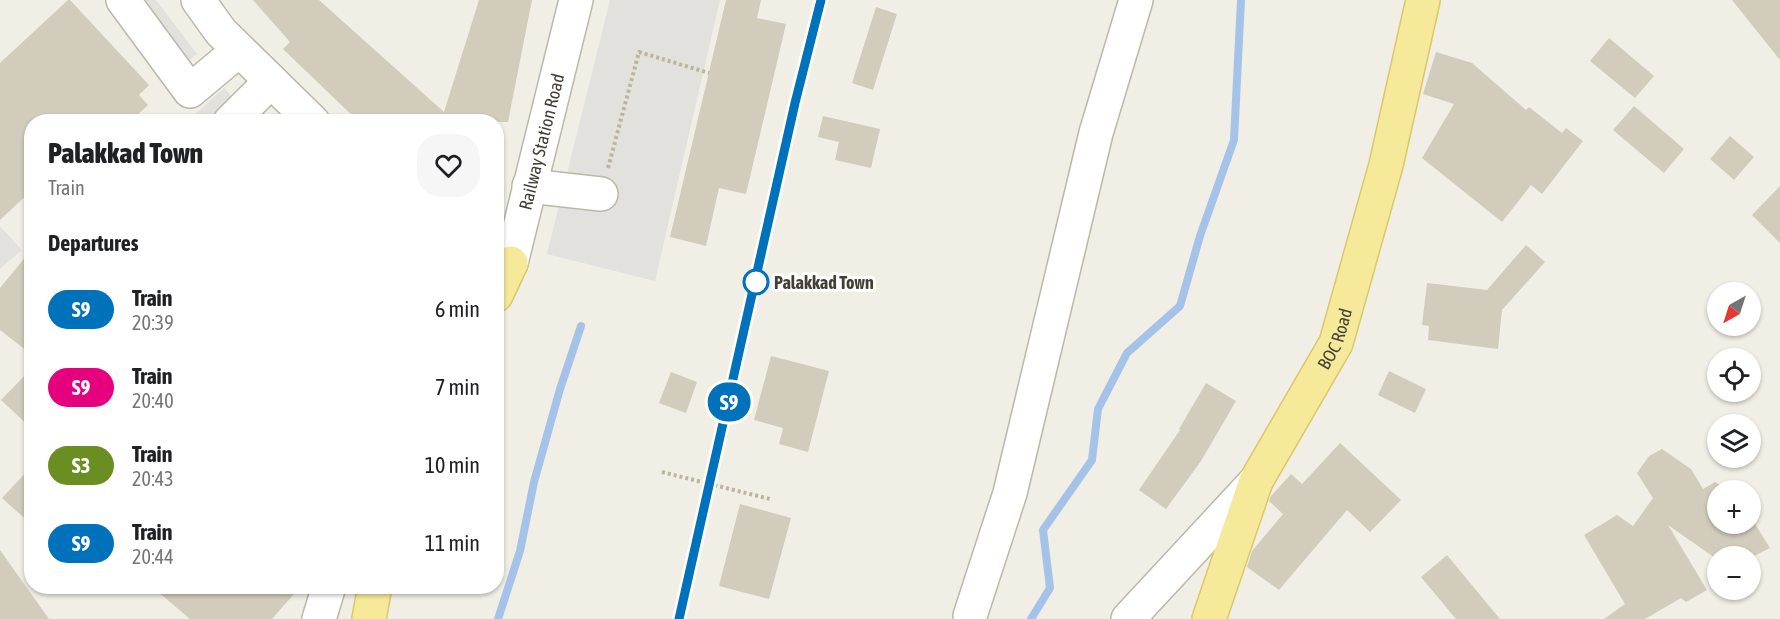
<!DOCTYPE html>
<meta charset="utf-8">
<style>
:root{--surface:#fff;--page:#f6f6f6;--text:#202124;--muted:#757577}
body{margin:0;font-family:"Asap Condensed",sans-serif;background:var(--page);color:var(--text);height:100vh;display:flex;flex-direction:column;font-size:22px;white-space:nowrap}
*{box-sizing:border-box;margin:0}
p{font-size:20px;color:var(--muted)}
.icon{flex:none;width:33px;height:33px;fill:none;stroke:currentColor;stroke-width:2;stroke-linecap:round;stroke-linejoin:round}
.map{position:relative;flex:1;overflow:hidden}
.drawer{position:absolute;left:24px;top:114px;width:480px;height:480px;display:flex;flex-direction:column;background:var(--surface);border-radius:24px;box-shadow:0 2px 4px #0004}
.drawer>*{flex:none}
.badge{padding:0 12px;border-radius:20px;font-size:21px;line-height:39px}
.needle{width:39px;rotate:219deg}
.fabs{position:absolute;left:1707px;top:282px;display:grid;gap:12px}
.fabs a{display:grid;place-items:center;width:54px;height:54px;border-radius:50%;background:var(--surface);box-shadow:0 2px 4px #0004;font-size:30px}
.map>.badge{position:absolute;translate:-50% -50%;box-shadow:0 0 0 3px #fff}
h2{padding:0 24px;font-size:22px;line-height:54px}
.round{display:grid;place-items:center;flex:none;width:63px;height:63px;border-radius:24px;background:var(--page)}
.overview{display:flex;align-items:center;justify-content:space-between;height:102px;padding:0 24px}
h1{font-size:28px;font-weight:800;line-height:45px}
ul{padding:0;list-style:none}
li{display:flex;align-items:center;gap:18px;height:78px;padding:0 24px}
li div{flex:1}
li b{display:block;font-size:22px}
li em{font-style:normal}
li .badge{min-width:66px;font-weight:700;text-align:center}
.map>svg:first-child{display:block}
.parking{fill:#e2e1dd}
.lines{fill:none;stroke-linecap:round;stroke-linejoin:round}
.stream{stroke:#a5c3e9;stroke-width:8}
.building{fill:#d1ccbb}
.minor-casing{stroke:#bbb8a8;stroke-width:36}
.major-casing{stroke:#d9c86a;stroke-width:36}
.path{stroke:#bcb59b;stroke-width:4;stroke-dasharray:3 3;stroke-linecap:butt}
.minor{stroke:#fff;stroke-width:33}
.major{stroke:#f6e999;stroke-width:33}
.rail{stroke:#949494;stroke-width:4.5;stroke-dasharray:8 8;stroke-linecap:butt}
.path-bridge{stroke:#bcb59b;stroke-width:4;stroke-dasharray:3 3;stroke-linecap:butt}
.line-casing{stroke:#fff;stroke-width:14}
.line{stroke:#0072bc;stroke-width:9}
.stop-dot{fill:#fff;stroke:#0072bc;stroke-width:3}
.labels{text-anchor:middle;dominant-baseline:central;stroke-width:6;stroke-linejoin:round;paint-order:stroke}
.street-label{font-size:18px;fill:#433f35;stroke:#fff}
.stop-label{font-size:18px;font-weight:bold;fill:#433f35;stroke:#fff;text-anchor:start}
</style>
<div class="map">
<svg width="1780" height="619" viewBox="0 0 1780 619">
<rect width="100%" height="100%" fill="#f1efe5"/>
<!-- parking -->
<path class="parking" d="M106,0h50l41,54 -29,24z
M610,0h110l-65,281 -108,-27z
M224,88l31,33 -69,1z
M0,226l22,24 -22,19z"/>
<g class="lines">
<!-- stream -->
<path class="stream" d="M498,619l22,-68 14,-69 26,-93 21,-63
M1031,619l19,-31 -7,-58 49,-70 6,-51 29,-56 53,-47 20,-70 34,-96 7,-140"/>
</g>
<!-- building -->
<path class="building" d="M68,0h2l79,85 -10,10 9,10 -18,17h-98v68l-32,30v-157z
M253,0h66l125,112 35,-112h53l-24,122h-149l-76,-73 7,-7z
M726,0h35l-4,18 29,6 -40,170 -27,-6 -13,58 -36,-9z
M1732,0h48v60z
M876,7l21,7 -24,76 -21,-7z
M1609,38l45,38 -19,22 -45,-37z
M1436,52l36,11 54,47 3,-3 33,26 4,-5 17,13 -41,53 -11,-9 -29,37 -80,-64 32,-54 -31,-10z
M1634,106l50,43 -20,24 -51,-43z
M823,116l57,13 -9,39 -36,-8 4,-18 -21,-5z
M1730,136l24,21 -20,23 -24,-21z
M1780,186v57l-28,-28z
M1526,245l19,17 -43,48 -4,39 -70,-9 1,-14 -7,-1 5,-42 60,7z
M32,249v106l-32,-25v-42z
M771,356l58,15 -21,81 -29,-8 4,-16 -29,-8z
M32,368v61l-31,-29z
M1389,371l37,18 -11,24 -37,-18z
M671,372l26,10 -11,31 -27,-10z
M1206,383l30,18 -35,60 -35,48 -27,-19 41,-60 -1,-1z
M1340,443l61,57 -31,32 -23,-22 -68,80 -32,-23 5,-16 31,-37 -14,-13 2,-5 20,-22 11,10z
M1662,449l29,20 12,20 12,-7 13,8h-10v34h32v-8l20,32 -20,10 -32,-2v4l-50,-35 39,65 -21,12 -5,-4 -36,21h-41l21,-15 -41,-69 33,-20 16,11 20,-28 -16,-25 12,-17z
M32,466v59l-30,-27z
M740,504l51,14 -22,81 -50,-13z
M0,550l49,69h-49z
M1447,555l53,64h-44l-35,-42z
M151,586h150l-29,33h-82z"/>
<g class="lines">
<defs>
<g id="minor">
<path d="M123,0l67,91 49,-41"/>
<path d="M198,0l23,32 92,90"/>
<path d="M230,122l41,-41"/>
<path d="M529,186l72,8"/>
<path id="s1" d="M496,279l15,-16 65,-263"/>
<path d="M970,616l40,-123 86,-360 40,-133"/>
<path d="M319,619l10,-33"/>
<path d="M1128,619l128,-138"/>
</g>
<g id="major">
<path d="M496,295l15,-32"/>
<path d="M369,619l6,-33"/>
<path id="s2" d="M1209,619l47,-138 80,-138 50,-178 37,-165"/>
</g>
</defs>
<!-- minor casing -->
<use href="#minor" class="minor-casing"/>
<!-- major casing -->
<use href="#major" class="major-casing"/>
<!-- path -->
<path class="path" d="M608,168l31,-116 70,21"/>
<!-- minor -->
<use href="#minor" class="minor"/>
<!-- major -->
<use href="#major" class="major"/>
<!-- rail -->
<path class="rail" d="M679,619l116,-516 26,-103"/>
<!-- path-bridge -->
<path class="path-bridge" d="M662,472l108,27"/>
</g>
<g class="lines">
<defs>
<path id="line" d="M679,619l116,-516 26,-103"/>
</defs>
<!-- line casing -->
<use href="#line" class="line-casing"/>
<!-- line -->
<use href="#line" class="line"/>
</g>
<!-- markers -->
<circle class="stop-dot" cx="756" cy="282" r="12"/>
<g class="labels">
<!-- street labels -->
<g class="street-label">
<text stroke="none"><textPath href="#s1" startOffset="147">Railway Station Road</textPath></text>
<text stroke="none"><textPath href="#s2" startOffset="309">BOC Road</textPath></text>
</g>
<!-- stop labels -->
<g class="stop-label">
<text x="774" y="282">Palakkad Town</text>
</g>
</g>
</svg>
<div class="fabs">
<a><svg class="needle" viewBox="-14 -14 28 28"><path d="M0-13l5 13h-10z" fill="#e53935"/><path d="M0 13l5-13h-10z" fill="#757577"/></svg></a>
<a><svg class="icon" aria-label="locate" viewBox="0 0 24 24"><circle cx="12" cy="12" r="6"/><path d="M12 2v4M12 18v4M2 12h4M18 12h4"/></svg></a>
<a><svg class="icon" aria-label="layers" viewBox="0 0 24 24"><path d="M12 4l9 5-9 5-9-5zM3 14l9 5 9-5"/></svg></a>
<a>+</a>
<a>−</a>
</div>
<b class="badge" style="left:729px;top:402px;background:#0072bc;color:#fff">S9</b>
<section class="drawer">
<div class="overview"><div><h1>Palakkad Town</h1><p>Train</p></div><a class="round"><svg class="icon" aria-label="heart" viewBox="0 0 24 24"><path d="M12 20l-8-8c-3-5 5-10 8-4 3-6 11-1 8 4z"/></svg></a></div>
<h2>Departures</h2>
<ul>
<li><span class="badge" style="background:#0072bc;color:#fff">S9</span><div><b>Train</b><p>20:39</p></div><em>6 min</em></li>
<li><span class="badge" style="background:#e6007e;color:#fff">S9</span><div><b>Train</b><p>20:40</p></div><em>7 min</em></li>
<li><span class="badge" style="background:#6b8e23;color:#fff">S3</span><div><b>Train</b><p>20:43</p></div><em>10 min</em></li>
<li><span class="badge" style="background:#0072bc;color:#fff">S9</span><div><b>Train</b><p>20:44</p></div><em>11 min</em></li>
</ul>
</section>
</div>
